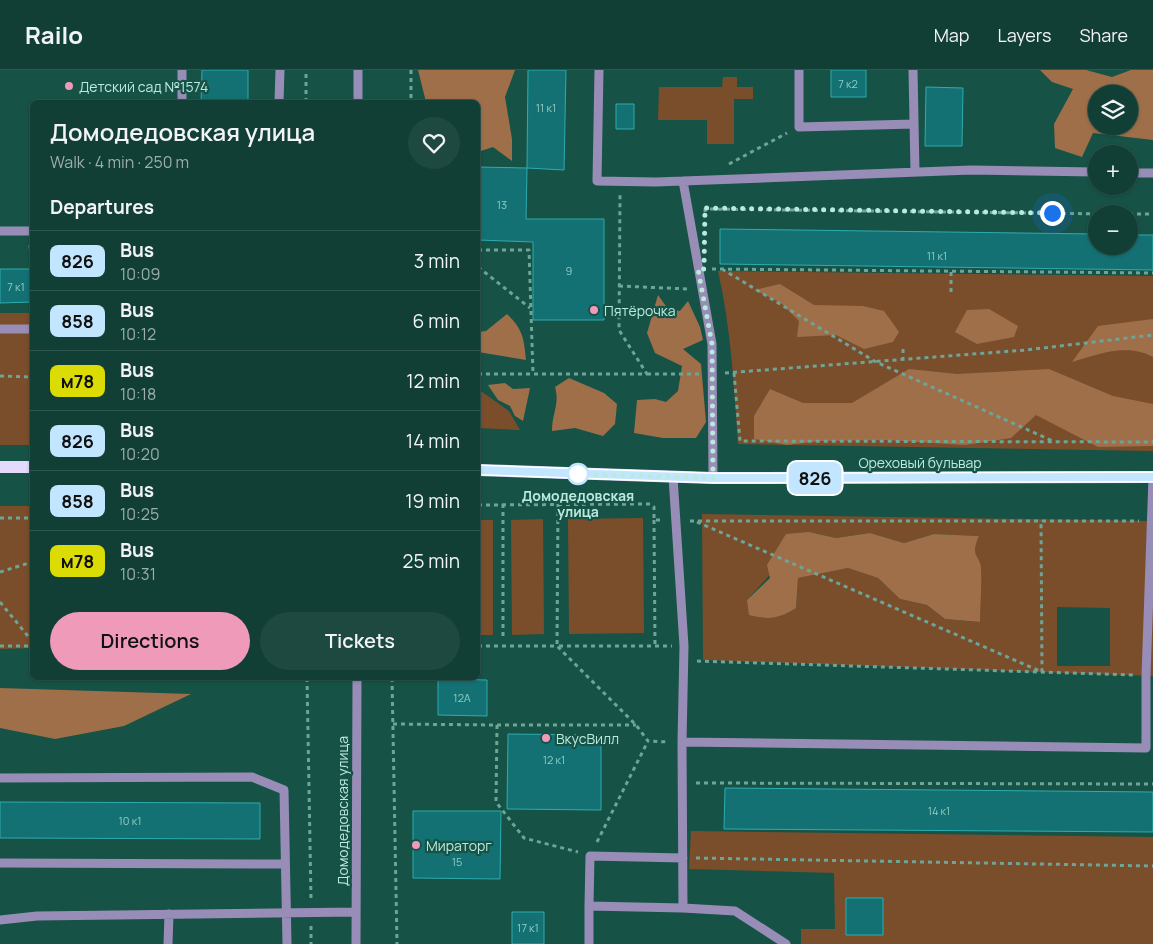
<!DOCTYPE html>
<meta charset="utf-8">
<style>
:root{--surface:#113e35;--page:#1e4941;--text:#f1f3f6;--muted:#9caead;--line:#305750;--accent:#ef9ab8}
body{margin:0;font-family:Manrope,sans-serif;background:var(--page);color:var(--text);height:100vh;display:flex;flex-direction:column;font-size:19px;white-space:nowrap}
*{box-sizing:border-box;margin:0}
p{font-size:16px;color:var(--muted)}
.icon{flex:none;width:28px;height:28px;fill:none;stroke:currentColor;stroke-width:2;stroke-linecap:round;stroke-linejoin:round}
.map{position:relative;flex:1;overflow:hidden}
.drawer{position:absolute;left:30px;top:30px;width:450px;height:580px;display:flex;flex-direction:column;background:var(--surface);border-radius:8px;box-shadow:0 1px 4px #0004,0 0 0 1px var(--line)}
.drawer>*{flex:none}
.badge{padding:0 10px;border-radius:8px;font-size:18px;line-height:32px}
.fabs{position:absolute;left:1088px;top:15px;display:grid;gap:10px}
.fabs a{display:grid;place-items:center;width:50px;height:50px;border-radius:50%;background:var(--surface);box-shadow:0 1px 4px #0004,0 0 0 1px var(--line);font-size:25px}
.you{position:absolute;width:25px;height:25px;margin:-12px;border:4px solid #fff;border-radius:50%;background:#1a73e8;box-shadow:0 0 0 8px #1a73e833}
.map>.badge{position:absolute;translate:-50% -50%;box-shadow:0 0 0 2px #fff}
h2{padding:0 20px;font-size:19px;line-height:45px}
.round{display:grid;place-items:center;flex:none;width:52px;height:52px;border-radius:26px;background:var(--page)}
.overview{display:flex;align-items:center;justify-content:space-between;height:85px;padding:0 20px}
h1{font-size:24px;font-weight:600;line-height:38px}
.primary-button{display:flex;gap:10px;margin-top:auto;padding:10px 20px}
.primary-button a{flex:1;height:58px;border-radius:30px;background:var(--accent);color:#111;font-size:20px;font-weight:600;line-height:58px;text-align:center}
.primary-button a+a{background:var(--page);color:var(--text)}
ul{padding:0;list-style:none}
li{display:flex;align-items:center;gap:15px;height:60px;padding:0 20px;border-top:1px solid var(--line)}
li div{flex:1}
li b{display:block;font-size:19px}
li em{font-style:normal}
li .badge{min-width:55px;font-weight:700;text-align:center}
header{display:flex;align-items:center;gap:30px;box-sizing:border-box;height:70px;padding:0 25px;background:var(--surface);border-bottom:1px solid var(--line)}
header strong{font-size:24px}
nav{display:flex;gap:28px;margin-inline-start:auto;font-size:18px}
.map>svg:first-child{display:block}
.green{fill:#7a4e2b;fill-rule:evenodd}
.forest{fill:#9f6f4a;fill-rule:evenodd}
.building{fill:#147173;stroke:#2dacaf}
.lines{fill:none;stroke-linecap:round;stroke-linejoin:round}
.path{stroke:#6fa498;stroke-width:3;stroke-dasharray:4 4;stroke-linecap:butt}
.minor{stroke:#988db7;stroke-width:9}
.major{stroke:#e3dafc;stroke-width:12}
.line-casing{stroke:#fff;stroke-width:11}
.line{stroke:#c2e6ff;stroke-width:8}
.walk{stroke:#b9eadd;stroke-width:5;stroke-dasharray:0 9}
.poi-dot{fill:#ef9ab8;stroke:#175247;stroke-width:2}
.stop-dot{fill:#fff;stroke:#c2e6ff;stroke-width:2.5}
.labels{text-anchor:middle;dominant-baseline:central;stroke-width:4.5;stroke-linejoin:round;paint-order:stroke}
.number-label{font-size:11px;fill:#90ccc2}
.poi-label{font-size:14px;fill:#b9eadd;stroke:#175247;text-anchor:start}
.street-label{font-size:14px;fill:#b9eadd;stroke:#175247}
.stop-label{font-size:14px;font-weight:bold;fill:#b9eadd;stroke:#175247}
</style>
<header>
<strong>Railo</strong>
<nav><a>Map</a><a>Layers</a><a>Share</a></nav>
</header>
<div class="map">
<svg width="1153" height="874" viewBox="0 0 1153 874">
<rect width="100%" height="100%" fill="#175247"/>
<!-- green -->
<path class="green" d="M723,7h14v10h16v12h-19v45h-27v-24h-49l1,-33h63z
M718,201l435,5v175l-415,-7c-4,-58 -7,-116 -20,-173z
M0,243h32v132h-32z
M478,319l31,22 11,19 -42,-2z
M0,436h32v142l-32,1z
M702,444l451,7v155l-450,-16zM809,462l27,6 34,-5 34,10 30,-9 45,2 -5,10 5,76 -34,-3 -18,-14 -27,-6 -22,-21 -30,-10 -50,10 -2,30 -49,-8zM1057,537l53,1v58h-53z
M643,448l1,115 -75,1 -1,-115z
M543,449l1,115 -32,1 -1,-115z
M478,450h15v115h-15z
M691,761l462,6v107h-352v-15h34l-1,-56 -145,-4z"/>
<!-- forest -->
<path class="forest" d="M418,0h97l-10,27 7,42v22l-19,-14 -15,5v-50h-52z
M1040,0h46l26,7 19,-7h22v70l-60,-7 -11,24 -27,-9 -1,-24 19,-35 -21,-7zM1096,24h33v32h-33z
M780,214l34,21 49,1 21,5 15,21 -6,10 -29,7 -28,-14 -39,2 2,-16 -18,-18 -26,-13z
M658,225l10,14 12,2 8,-10 12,26 3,13 -20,9 18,15 5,58 -10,16h-33l-29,-5 3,-33 18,-1 11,3 12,-11 4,-25 -27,-13 -8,-20z
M989,239l29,17 -4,11 -37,7 -22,-12 12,-22z
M507,244c16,15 17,25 19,46l-48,-8v-20l8,-1z
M1153,249v38c-26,-14 -54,-3 -81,5l26,-36z
M909,299l48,5 92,-5 64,27 40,8v42l-55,1 -62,-32 -25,23 -46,7 -78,-5 -67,1 -33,4 -33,-6v-23l16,-27 33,14h49z
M569,308l35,15 13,11 -2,20 -12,12 -28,-8 -23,3c0,-18 8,-27 3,-44z
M505,313l8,6 17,-1 -7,33 -8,-5 -5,-10 -12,-6 -10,-15z
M809,462l27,6 34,-5 34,10 30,-9 45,2c-10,22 2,19 2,33 1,18 -1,36 -1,53l-35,-3 -18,-14 -27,-6 -22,-21 -30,-10 -50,10 -2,30c-18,11 -27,12 -47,7l-2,-15 23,-22 -3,-13 19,-31z
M0,618l191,6 -67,32 -69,13 -55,-11z"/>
<!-- building -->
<path class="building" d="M202,0h46v32h-47z
M528,0h38l-2,100 -37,-2z
M831,0h35v27h-35z
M926,17l37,1 -1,58h-37z
M616,34h18v25h-18z
M478,97l49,1 -1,51h78v101h-71v-78l-55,-2z
M720,159l376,5v12h33v-11h24v35l-433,-6z
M0,199h32v33l-32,1z
M438,609l49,1v36l-49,-1z
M508,664l93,1v75l-94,-1z
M725,718l428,4v40l-429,-3z
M0,732l260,1v36l-260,-1z
M413,741h88l-1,68 -87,-1z
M846,828h37v37h-37z
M512,842h32v32h-32z"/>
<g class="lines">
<!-- path -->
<path class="path" d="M411,0v32
M306,32v-32
M729,94l58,-31
M705,142v-3l405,5
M1129,144h24
M30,175l2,24
M478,180h51l4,124
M478,197l52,41
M712,199l441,4
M722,199l154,93 179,80
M619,216l69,3
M951,222v-21
M903,279v11
M725,303l301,-23 127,-15
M734,303l6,68 413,1
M478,304h169l-28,-44 1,-135
M647,304h52
M0,306l32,1
M503,434v134
M558,434l-1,142h115
M478,435l172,-1 4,3v13h7
M0,448h32
M654,450l1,126
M690,451h449
M697,452l345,150 -1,-152
M0,502l32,-10
M0,532l32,39
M0,576h32
M478,576h79l79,79 12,16 21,1
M697,591l436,14
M307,608l4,221
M392,608l5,266
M393,654l104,1 -1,77 28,36 54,14
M497,655h139
M696,713l457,1
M597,772l51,-101
M696,788l457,8
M311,856v18"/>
<!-- minor -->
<path class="minor" d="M599,0l-2,111 59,1 315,-12 125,2
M799,0v57l115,-3
M913,0l2,102
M182,32v-32
M279,32l1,-32
M358,32v-32
M1129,103h24
M683,111l29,163 1,134
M0,161h32
M0,259h32
M673,407l11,169 -2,96 464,6v-72l7,-199
M0,708l252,-1 32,13 3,154
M0,793l285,1
M589,836l1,-50 93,2
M683,838l52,3 51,33
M0,850l37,-4 318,-4
M168,874l1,-30
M356,874l1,-266
M589,874v-38l94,2 -1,-166"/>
<!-- major -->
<path class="major" d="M0,397h32
M478,400l235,8 440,-1"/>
</g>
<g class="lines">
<defs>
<path id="line" d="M478,400l235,8 440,-1"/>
</defs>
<!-- line casing -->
<use href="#line" class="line-casing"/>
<!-- line -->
<use href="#line" class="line"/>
<!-- walk -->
<path class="walk" d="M578,404l135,4 -1,-134 -14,-75h6l1,-61 347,5"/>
</g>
<!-- markers -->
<g class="poi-dot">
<circle cx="69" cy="16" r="5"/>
<circle cx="594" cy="240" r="5"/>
<circle cx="546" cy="668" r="5"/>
<circle cx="416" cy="775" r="5"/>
</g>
<circle class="stop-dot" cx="578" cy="404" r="10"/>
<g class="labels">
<!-- number labels -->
<g class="number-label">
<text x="848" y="13">7 к2</text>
<text x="546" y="37">11 к1</text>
<text x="502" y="134">13</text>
<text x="937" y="185">11 к1</text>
<text x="569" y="200">9</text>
<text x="16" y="216">7 к1</text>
<text x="462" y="627">12А</text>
<text x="554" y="689">12 к1</text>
<text x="939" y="740">14 к1</text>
<text x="130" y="750">10 к1</text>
<text x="457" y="791">15</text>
<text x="528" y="857">17 к1</text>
</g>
<!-- poi labels -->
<g class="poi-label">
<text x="79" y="16">Детский сад №1574</text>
<text x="604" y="240">Пятёрочка</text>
<text x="556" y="668">ВкусВилл</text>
<text x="426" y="775">Мираторг</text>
</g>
<!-- street labels -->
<g class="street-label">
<text x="920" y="392">Ореховый бульвар</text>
<text transform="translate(342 741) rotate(-90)">Домодедовская улица</text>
</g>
<!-- stop labels -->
<g class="stop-label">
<text x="578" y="425">Домодедовская<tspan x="578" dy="16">улица</tspan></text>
</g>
</g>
</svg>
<div class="fabs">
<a><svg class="icon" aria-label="layers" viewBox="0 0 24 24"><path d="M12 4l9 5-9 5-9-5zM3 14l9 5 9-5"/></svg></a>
<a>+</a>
<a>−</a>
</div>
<div class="you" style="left:1052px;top:143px"></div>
<b class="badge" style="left:815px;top:408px;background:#c2e6ff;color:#111">826</b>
<section class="drawer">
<div class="overview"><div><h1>Домодедовская улица</h1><p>Walk · 4 min · 250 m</p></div><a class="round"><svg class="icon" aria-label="heart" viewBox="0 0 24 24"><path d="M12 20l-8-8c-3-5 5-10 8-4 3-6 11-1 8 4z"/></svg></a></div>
<h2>Departures</h2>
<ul>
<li><span class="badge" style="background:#c2e6ff;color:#111">826</span><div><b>Bus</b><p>10:09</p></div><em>3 min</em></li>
<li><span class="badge" style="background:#c2e6ff;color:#111">858</span><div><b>Bus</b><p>10:12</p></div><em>6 min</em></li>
<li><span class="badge" style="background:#dbdc04;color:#111">м78</span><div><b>Bus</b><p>10:18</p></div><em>12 min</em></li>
<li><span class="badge" style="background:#c2e6ff;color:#111">826</span><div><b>Bus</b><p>10:20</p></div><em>14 min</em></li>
<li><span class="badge" style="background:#c2e6ff;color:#111">858</span><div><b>Bus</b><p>10:25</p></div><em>19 min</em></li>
<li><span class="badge" style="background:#dbdc04;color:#111">м78</span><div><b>Bus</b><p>10:31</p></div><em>25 min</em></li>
</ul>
<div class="primary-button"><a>Directions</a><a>Tickets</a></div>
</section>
</div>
